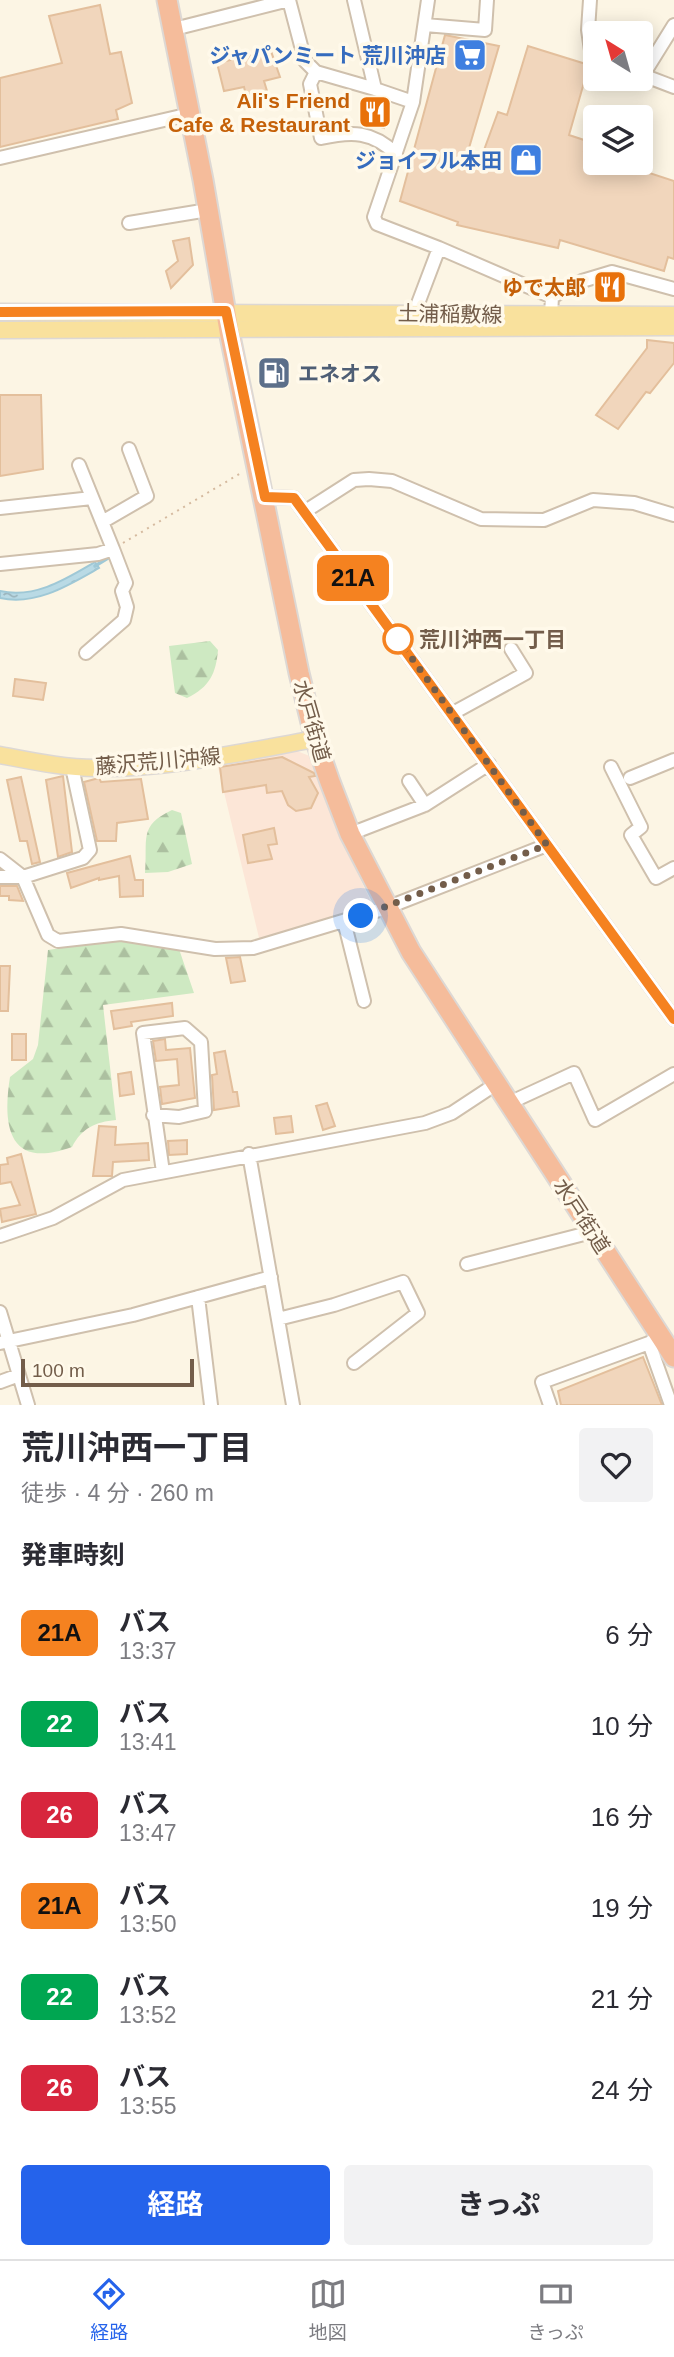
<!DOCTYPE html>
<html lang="ja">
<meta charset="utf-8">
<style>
:root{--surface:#fff;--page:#f2f2f3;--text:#2b2b33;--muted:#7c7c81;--line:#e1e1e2;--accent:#2563eb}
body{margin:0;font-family:Arial,"Noto Sans JP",sans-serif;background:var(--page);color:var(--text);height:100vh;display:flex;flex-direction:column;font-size:26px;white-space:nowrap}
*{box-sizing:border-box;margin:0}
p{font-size:23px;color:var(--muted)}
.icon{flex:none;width:38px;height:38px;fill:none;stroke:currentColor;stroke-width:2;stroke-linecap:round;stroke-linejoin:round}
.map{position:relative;height:1405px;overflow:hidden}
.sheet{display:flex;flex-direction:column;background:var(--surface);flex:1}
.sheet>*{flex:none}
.badge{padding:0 14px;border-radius:10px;font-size:24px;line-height:46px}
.needle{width:46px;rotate:323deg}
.tools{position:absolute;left:583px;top:21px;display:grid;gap:14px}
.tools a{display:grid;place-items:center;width:70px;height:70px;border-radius:7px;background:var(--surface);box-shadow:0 4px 18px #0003;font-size:35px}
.scale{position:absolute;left:21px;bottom:18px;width:173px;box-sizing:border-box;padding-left:7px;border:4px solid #735d4a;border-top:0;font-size:19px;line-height:24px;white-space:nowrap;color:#735d4a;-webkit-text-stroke:5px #fff9ea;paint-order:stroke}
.you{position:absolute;width:35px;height:35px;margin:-18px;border:5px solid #fff;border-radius:50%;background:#1a73e8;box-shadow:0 0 0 10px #1a73e833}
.map>.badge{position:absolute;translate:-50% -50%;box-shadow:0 0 0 4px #fff}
h2{padding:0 21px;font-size:26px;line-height:63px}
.round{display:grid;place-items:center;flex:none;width:74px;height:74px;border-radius:7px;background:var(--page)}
.headline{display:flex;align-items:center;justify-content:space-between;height:119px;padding:0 21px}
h1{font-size:33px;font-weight:700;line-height:52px}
.button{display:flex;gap:14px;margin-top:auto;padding:14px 21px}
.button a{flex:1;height:80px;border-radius:7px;background:var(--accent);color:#fff;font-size:28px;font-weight:700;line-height:80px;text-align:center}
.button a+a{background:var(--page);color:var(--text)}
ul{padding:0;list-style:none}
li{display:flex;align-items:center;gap:21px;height:91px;padding:0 21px}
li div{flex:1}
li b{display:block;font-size:26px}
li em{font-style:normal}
li .badge{min-width:77px;font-weight:700;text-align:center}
.tab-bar{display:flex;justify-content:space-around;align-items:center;height:98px;border-top:2px solid var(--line);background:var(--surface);font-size:19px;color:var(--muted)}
.tab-bar a{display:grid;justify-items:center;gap:4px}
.tab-bar .selected{color:var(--accent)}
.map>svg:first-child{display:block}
.commercial{fill:#fce6d7}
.forest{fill:url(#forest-firs)}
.water{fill:url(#water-ripples);stroke:#9fc8d6;stroke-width:2}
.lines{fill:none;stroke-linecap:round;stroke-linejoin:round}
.stream{stroke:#9fc8d6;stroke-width:3.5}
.building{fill:#f1d6bc;stroke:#e3bf9c;stroke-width:2}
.minor-casing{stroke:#cfc0ad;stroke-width:16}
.major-casing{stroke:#ddd8d4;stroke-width:19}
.highway-casing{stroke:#ddd8d4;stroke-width:23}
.path{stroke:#d5ba9f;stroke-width:2;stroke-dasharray:2 5;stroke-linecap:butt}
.minor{stroke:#fff;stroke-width:12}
.major{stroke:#f9e19d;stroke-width:16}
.highway{stroke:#f5bc9b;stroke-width:19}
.line-casing{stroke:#fff;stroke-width:16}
.line{stroke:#f58220;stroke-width:10}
.walk{stroke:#735d4a;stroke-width:7;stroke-dasharray:0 12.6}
.stop-dot{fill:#fff;stroke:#f58220;stroke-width:3.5}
.labels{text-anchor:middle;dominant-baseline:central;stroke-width:7;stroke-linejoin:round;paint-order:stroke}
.shop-label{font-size:21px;font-weight:bold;fill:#366cbe;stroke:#fff9ea;text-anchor:end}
.food-label{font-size:21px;font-weight:bold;fill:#c56008;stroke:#fff9ea;text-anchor:end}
.street-label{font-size:21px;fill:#735d4a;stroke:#fff9ea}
.service-label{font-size:21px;font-weight:bold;fill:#4e5e75;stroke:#fff9ea;text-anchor:start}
.stop-label{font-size:21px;font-weight:bold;fill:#735d4a;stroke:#fff9ea;text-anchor:start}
</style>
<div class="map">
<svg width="674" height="1405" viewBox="0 0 674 1405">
<defs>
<pattern id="forest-firs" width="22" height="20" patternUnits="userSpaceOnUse" patternTransform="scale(1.75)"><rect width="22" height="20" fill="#cee9c2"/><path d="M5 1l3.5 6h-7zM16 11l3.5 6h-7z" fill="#acc0a0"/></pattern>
<pattern id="water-ripples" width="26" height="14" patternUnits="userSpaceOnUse" patternTransform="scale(1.75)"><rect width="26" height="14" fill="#b9dae5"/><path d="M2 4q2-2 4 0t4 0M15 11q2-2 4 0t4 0" fill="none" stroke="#9bb4bc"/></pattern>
</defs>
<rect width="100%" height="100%" fill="#fcf5e4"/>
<!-- commercial -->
<path class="commercial" d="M297,751l15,6 27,77 34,72 -113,36 -43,-179z"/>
<!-- forest -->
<path class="forest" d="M210,641l8,9c-2,23 -8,37 -31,48l-12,-5 -6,-47z
M172,810l9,3 11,51 -24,8 -23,1c3,-34 -7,-47 27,-63z
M122,939l57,10 15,44 -91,12 13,115c-21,2 -34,8 -44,27 -63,23 -70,-20 -62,-70l23,-18 5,-14 10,-95z"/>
<!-- water -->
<path class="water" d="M95,562l4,6c-30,17 -63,38 -99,30v-7c35,8 66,-12 95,-29z"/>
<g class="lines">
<!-- stream -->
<path class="stream" d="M95,566l13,-8"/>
</g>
<!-- building -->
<path class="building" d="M100,5l10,49 11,-2 11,51 -16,7 2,9 -118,28v-69l62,-15 -13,-47z
M445,35l54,11 -35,119 13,4 21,-57 9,3 21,-69 61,19 -20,70 18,6 -3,10 11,4v8h24l55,18v78l-6,-2 -4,14 -104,-31 -2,8 -101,-23 1,-3 -58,-21z
M271,51l9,26 -16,4 3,10 -21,4 -2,-8 -20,4 -7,-28z
M366,101l24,6 -6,21 -24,-7z
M189,238l4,27 -22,23 -5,-17 12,-10 -5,-20z
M612,281l13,4v12l-24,1v-14z
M647,340l27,3v20l-24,30 -4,-1 -28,37 -22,-14 51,-67z
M0,395h41l2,74 -43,7z
M15,679l31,4 -3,17 -30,-4z
M282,757l32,16 1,3 -6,1 9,16 -7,15 -15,3 -8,-6 -6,-14 -15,2 -1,-8 -43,7 -3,-25z
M63,776l9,76 -14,5 -12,-77z
M21,777l19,85 -8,2 -5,-23h-7l-13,-61z
M99,778l2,4 40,-3 7,40 -31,4 -1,18h-19l-13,-59z
M274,828l3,16 -9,1 4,14 -24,4 -5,-28z
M130,856l5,24h8v16l-23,1 -1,-21 -20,4v-2l-28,10 -4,-15z
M0,886h17l6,15 -14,-1v-4h-9z
M240,957l5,24 -14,2 -5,-25z
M0,966h10l-2,45h-8z
M172,1003l1,13 -42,6 1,4 -18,3 -3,-18z
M12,1034h14v26h-14z
M165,1039l1,11 24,-2 5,50 -33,6 -2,-17 19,-2 -2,-26 -21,2 -3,-20z
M225,1051l8,41h4l2,14 -25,4 -2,-35 5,-1 -3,-21z
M131,1072l3,22 -14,2 -2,-22z
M327,1103l8,23 -12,4 -7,-24z
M291,1116l2,16 -17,2 -2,-16z
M99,1126l17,1 -1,18 33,-2 1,17 -36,2 -1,14h-19z
M187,1140v14l-18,1 -1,-14z
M21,1154l15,60 -34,8 -2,-13 20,-4 -9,-23 -11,2v-19l8,-1 -1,-6z
M643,1357l19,48h-101l-3,-14z"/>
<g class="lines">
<defs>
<path id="minor" d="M289,0l16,61 11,11 59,17
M354,0l21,89 38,13
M590,0l-2,30 4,27 3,1
M425,25l60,5 2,-30
M174,29l115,-29
M316,72l-6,12 11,54c31,-7 51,-7 75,16
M640,74l34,13
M643,75l31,-50
M0,158l190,-44
M129,223l79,-13
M439,248l113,49 -1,18
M552,297l30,-16 30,-9 62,17
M414,314l25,-66 -62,-24 -3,-7 39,-115 15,-102
M265,497l29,1 380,521
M0,508l92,-10
M304,512l50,-32 15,-1 23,2 89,38 63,1 49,-20 41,3 40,12
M102,522l45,-26 -18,-47
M0,564l98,-10 15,-5 -34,-84
M86,653l38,-33 3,-13 -5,-16 4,-8 -13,-34
M453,713l73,-40 -15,-24
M611,767l30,60 -10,8 25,43 18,-10
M630,778l44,-18
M409,781l16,24
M350,834l75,-29 64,-41
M0,859l23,18 60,-19 7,-8 -18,-83
M0,877h23l25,58 10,6 63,-7 94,15 38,-1 133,-40 161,-63
M344,921l20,80
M509,1103l65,-30 21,47 79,-46
M153,1115l26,2 26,-6 -4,-69 -16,-14 -42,5 20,139
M249,1154l44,251
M0,1236l53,-18 70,-38 302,-57 27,-10 44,-29
M467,1264l125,-32
M198,1297l13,108
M0,1312l28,93
M278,1319l56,-14 69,-23 15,31 -64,50
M655,1339l-6,4 22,62
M0,1343l133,-28 138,-38
M0,1382l19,-7
M550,1405l-8,-23 107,-39"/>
<path id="major" d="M0,312l674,3
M0,330l674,-3
M0,755c32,6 64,13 96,13 73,1 147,-16 219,-29"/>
<path id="highway" d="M167,0l36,180 26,151 70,342 16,66 15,43 20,52 61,118 263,405"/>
</defs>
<!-- minor casing -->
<use href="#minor" class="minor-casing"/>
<!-- major casing -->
<use href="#major" class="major-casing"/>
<!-- highway casing -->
<use href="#highway" class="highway-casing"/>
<!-- path -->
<path class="path" d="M123,543l118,-70"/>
<!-- minor -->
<use href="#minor" class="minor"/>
<!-- major -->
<use href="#major" class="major"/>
<!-- highway -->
<use href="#highway" class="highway"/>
</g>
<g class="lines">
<defs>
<path id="line" d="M0,312l226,-1 39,186 29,1 380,521"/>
</defs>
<!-- line casing -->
<use href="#line" class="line-casing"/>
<!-- line -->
<use href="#line" class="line"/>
<!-- walk -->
<path class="walk" d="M361,916l186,-71 -149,-206"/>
</g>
<!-- icons -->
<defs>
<symbol id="supermarket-square" viewBox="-11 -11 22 22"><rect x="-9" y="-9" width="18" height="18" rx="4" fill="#3f7fe0" stroke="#fff9ea"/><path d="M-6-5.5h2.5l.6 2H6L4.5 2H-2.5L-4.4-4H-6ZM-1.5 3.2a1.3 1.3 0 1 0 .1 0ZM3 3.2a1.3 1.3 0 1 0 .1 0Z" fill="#fff"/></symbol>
<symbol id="restaurant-square" viewBox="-11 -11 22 22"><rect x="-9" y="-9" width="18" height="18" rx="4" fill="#e8710a" stroke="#fff9ea"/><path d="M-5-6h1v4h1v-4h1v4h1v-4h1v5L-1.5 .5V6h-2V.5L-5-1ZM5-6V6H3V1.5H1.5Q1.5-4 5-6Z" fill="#fff"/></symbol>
<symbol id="shop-square" viewBox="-11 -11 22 22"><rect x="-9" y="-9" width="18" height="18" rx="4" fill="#3f7fe0" stroke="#fff9ea"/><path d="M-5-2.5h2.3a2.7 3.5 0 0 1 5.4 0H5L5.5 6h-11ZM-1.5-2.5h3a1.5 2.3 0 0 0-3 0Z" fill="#fff"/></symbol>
<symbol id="fuel-square" viewBox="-11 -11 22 22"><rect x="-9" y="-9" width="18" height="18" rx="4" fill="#5c6f8a" stroke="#fff9ea"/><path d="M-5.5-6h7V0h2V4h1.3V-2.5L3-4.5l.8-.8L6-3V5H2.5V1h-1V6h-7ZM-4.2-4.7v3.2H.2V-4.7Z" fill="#fff"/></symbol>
</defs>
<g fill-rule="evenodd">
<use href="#supermarket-square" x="451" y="36" width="38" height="38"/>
<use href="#restaurant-square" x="356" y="93" width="38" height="38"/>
<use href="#shop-square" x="507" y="141" width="38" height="38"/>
<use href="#restaurant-square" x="591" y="268" width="38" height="38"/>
<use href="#fuel-square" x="255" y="354" width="38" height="38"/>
</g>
<!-- markers -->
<circle class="stop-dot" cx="398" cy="639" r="14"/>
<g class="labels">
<!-- shop labels -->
<g class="shop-label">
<text x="446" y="55">ジャパンミート 荒川沖店</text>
<text x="502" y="160">ジョイフル本田</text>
</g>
<!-- food labels -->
<g class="food-label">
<text x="350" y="100">Ali's Friend<tspan x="350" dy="24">Cafe &amp; Restaurant</tspan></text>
<text x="586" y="287">ゆで太郎</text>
</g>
<!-- street labels -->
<g class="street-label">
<text transform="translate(450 314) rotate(1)">土浦稲敷線</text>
<text transform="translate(312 721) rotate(74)">水戸街道</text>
<text transform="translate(158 761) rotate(-5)">藤沢荒川沖線</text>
<text transform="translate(582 1216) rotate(57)">水戸街道</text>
</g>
<!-- service labels -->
<g class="service-label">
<text x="298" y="373">エネオス</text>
</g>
<!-- stop labels -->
<g class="stop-label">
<text x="419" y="639">荒川沖西一丁目</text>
</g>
</g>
</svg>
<div class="tools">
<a><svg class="needle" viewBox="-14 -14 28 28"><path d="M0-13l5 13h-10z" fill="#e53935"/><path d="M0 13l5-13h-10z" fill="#7c7c81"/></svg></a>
<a><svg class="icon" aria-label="layers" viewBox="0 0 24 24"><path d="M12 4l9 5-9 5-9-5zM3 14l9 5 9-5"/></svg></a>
</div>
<div class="scale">100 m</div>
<div class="you" style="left:361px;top:916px"></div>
<b class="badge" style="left:353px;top:578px;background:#f58220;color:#111">21A</b>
</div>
<section class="sheet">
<div class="headline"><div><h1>荒川沖西一丁目</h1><p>徒歩 · 4 分 · 260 m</p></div><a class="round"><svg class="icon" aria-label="heart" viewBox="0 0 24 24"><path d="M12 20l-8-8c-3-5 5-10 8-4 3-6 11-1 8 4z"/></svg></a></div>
<h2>発車時刻</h2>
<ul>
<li><span class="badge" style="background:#f58220;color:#111">21A</span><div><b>バス</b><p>13:37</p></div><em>6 分</em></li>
<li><span class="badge" style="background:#00a651;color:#fff">22</span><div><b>バス</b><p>13:41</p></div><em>10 分</em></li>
<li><span class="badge" style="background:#d7263d;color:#fff">26</span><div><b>バス</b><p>13:47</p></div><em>16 分</em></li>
<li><span class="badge" style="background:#f58220;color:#111">21A</span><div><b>バス</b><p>13:50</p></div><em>19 分</em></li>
<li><span class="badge" style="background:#00a651;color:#fff">22</span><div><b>バス</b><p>13:52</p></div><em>21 分</em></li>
<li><span class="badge" style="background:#d7263d;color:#fff">26</span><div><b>バス</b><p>13:55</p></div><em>24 分</em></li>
</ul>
<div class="button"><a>経路</a><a>きっぷ</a></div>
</section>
<nav class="tab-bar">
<a class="selected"><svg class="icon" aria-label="directions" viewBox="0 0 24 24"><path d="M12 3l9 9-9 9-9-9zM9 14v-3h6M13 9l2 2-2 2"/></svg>経路</a>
<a><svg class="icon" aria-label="map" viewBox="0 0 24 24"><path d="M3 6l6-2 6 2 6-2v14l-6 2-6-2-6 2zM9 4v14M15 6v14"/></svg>地図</a>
<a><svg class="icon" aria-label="tickets" viewBox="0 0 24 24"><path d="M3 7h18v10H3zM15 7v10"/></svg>きっぷ</a>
</nav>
